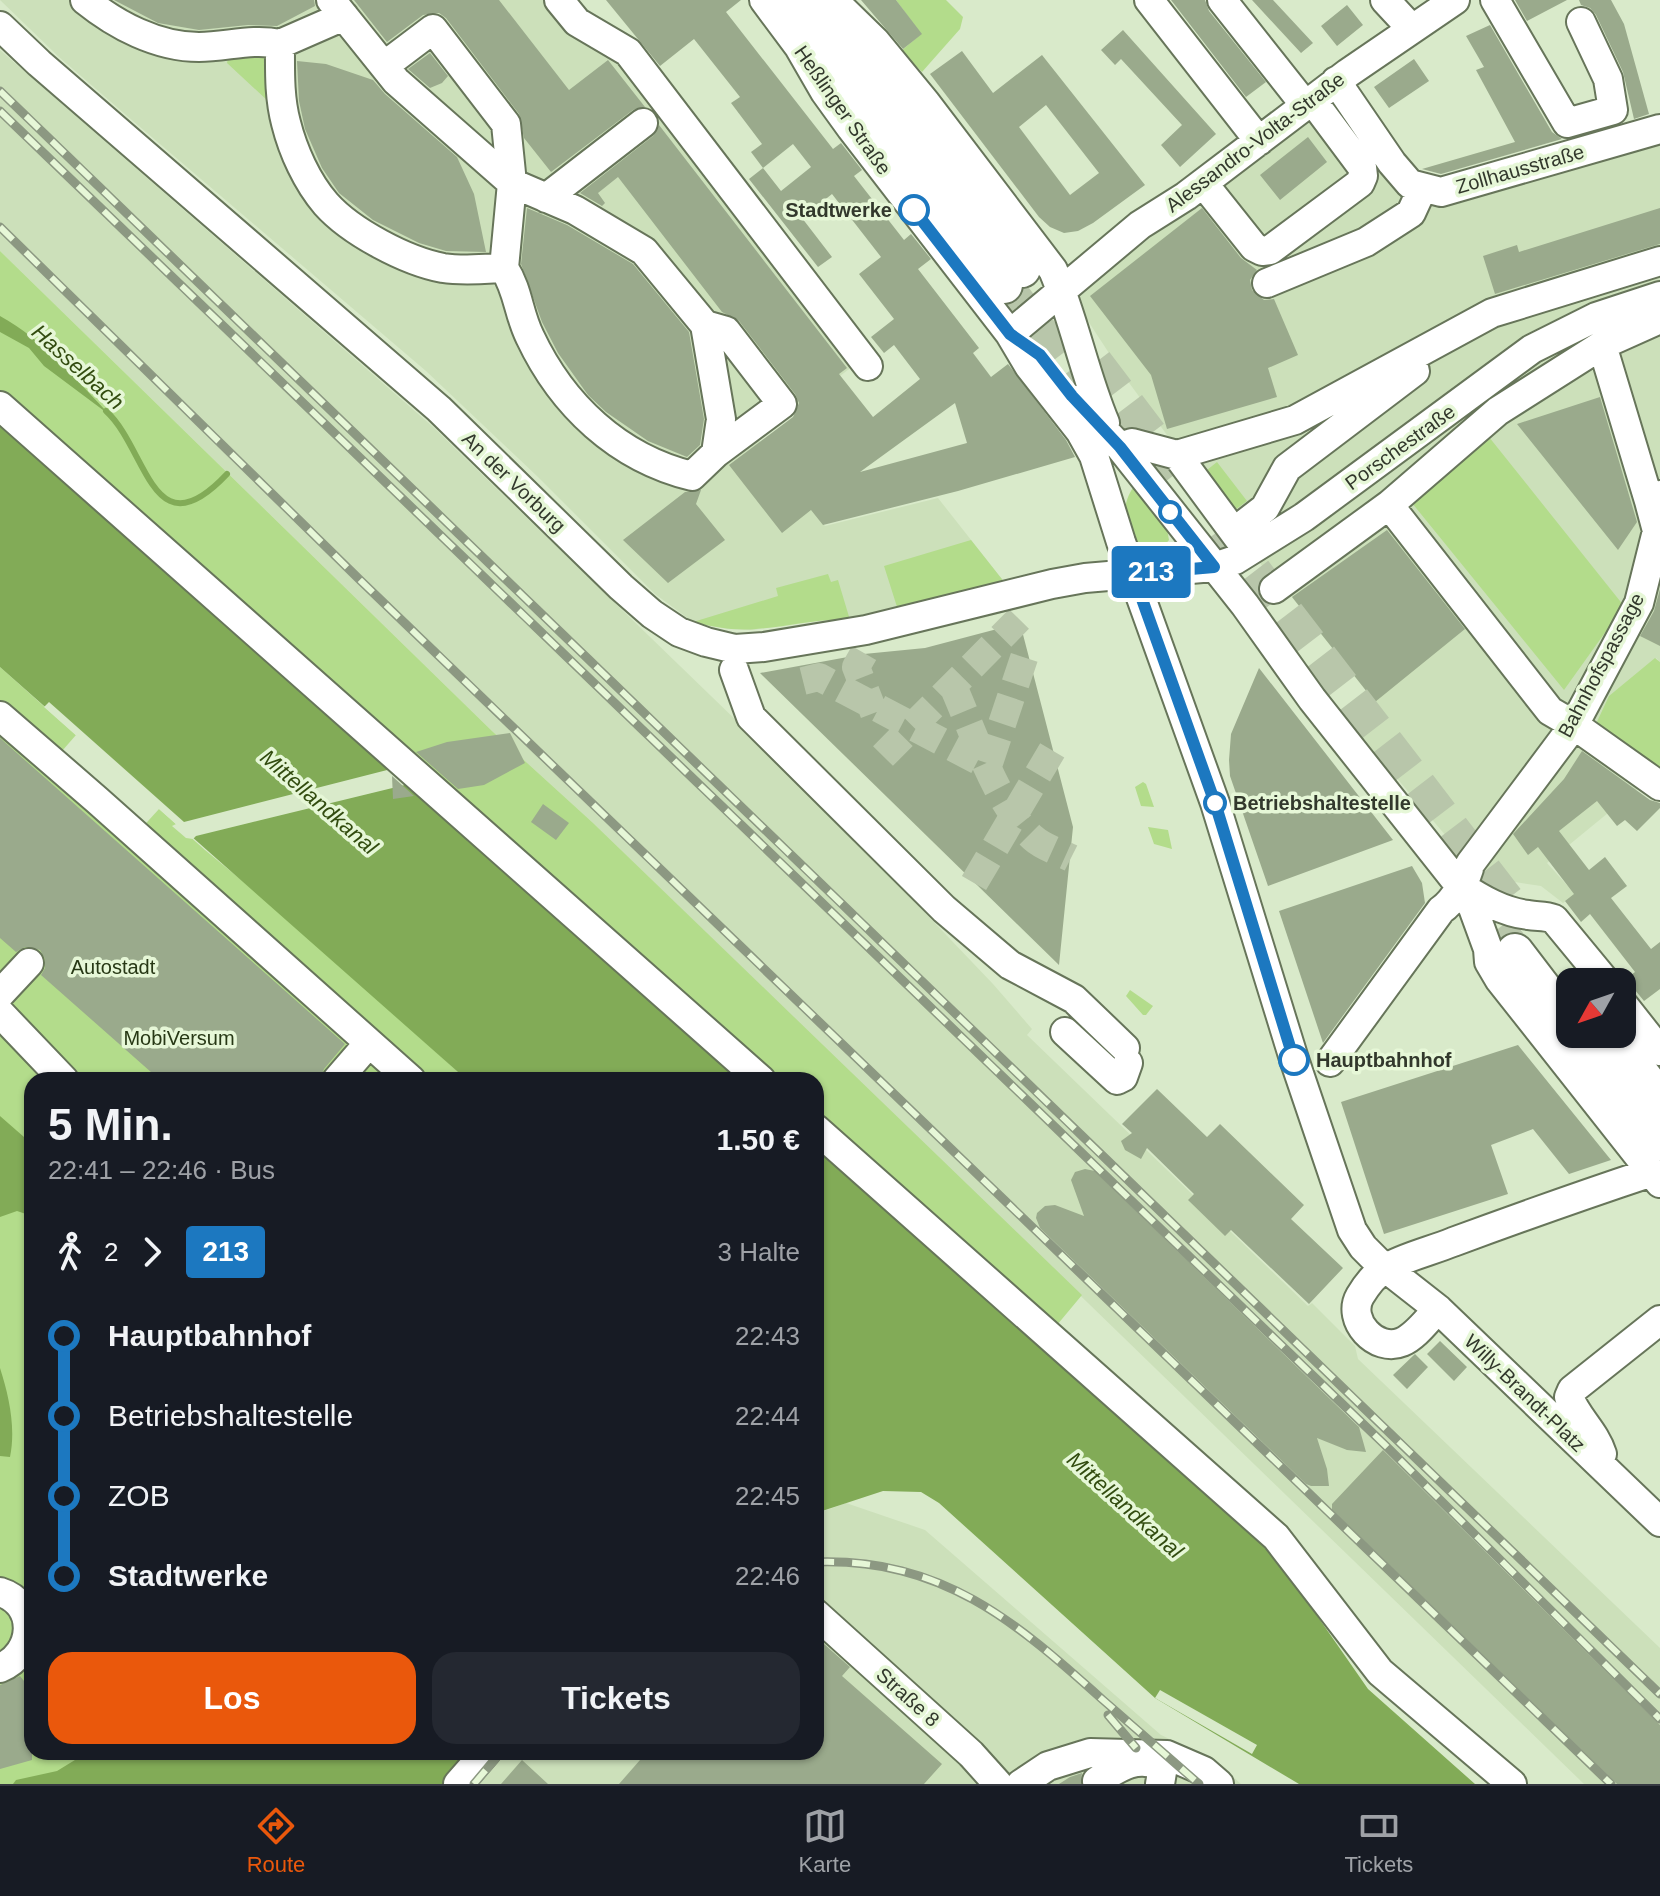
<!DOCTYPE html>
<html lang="de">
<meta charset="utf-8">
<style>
:root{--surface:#171b24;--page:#242831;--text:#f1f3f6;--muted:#9ea1a6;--line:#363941;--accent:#ea580c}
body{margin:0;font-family:Helvetica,sans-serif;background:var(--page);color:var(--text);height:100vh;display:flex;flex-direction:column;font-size:30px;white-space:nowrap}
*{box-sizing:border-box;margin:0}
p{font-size:26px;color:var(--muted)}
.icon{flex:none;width:44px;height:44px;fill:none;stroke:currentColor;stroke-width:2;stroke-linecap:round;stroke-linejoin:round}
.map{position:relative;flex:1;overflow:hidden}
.side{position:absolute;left:24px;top:1072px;width:800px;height:688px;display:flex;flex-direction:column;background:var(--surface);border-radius:24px;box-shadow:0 2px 6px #0004}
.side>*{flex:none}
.badge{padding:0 16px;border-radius:6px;font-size:28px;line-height:52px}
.needle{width:52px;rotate:230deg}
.buttons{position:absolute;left:1556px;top:968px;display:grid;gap:16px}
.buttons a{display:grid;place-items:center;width:80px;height:80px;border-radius:16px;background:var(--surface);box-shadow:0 2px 6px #0004;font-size:40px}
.map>.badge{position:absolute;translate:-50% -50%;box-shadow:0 0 0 4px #fff}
.legs{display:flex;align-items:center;gap:12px;height:88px;padding:0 24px;font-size:26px}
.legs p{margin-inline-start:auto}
.headline{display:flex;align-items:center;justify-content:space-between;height:136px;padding:0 24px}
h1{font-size:44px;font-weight:700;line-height:60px}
.action{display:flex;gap:16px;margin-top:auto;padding:16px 24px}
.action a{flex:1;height:92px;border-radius:24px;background:var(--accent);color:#fff;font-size:32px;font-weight:700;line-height:92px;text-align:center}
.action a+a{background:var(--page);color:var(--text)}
ul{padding:0 24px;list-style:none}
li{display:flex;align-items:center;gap:28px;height:80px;font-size:30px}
li i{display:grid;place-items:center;width:12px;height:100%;margin:0 10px;background:currentColor}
li i::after{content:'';width:20px;height:20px;margin:-10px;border:6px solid;border-radius:50%;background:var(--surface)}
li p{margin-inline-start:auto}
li:first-child i{background:linear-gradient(#0000 50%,currentColor 0)}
li:last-child i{background:linear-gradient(currentColor 50%,#0000 0)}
.tabs{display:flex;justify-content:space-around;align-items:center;height:112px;border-top:2px solid var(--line);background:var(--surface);font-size:22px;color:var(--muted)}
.tabs a{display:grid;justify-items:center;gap:4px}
.tabs .on{color:var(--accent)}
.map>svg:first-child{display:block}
.built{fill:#cce0ba}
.green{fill:#b3dc8b}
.water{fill:#82ab57}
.pier{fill:#d9eaca}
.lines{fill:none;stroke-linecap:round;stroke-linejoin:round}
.stream{stroke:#82ab57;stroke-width:6}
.building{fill:#9aaa8c;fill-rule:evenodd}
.minor-tunnel{stroke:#b8c6aa;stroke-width:28;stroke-dasharray:28 14;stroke-linecap:butt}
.major-tunnel{stroke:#b8c6aa;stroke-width:36;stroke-dasharray:36 18;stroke-linecap:butt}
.minor-casing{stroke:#67755a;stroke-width:32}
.major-casing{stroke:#67755a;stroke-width:40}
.minor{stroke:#fff;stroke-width:28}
.major{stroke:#fff;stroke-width:36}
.rail-casing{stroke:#8c9882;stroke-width:9}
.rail{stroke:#e6f7d7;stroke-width:6;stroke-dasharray:18;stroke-linecap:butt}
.line-1-casing{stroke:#fff;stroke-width:18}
.line-1{stroke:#1c78c0;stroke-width:12}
.stop-1-dot{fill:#fff;stroke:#1c78c0;stroke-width:4}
.labels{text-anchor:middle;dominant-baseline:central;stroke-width:7;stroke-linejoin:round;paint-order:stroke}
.street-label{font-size:20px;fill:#32382c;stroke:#e6f7d7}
.stop-label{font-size:20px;font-weight:bold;fill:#32382c;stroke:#e6f7d7;text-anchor:start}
.park-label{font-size:20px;fill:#273815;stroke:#e6f7d7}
.water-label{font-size:22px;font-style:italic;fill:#324c0f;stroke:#e6f7d7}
</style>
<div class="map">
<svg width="1660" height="1784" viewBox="0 0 1660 1784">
<rect width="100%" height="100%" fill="#d9eaca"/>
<!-- built -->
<path class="built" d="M0,0h544l28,33 46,27 235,306 -95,73 67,87 113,-28 67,85 -156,37 -26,-1 -71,11 -24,-1 -35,-7 -38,-28 -117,-117 -112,-106 -293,-250 -74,-64z
M0,50l432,376 373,361 188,197 39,45 -5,6 166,160 -4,5 41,31 78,75 4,-3 43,43 3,13 302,289v136h-76l-992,-962 -100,-91 -492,-480z
M1334,95l73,96 253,-56v527l-4,-4 2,114 -111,91 28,31 -12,9 -22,-17 -52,-8 -19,-14 -122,-143 27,-19 -87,-110 -23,-22 -143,-197 -49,-75z
M846,1503l79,27 236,205 55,26 25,23h-796l28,-32h343v-238z"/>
<!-- green -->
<path class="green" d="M896,0h50l17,17 -3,12 -38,43 -21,-21 20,-17z
M269,53l-1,48 -41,-38 2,-9z
M0,251l492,480 100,91 490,473 -30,36 -236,-209v-42h-47l-769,-681z
M1489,437l135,169 -60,84 -152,-187z
M1217,462l30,39 -20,15 -30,-38z
M1134,486l33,43 2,11 -9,11 -20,2c-12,-25 -23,-42 -6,-67z
M971,540l34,43 -107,27 -14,-44z
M828,574l3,8 7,-2 12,40c-33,-2 -62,7 -94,9 -22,2 -42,-2 -63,-7l85,-26 -2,-8z
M1655,658l5,4v108l-65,-44 14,-30z
M0,667l76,68 -21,24 -55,-49z
M0,726l138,106 21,-23 46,41 82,68 180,162h-435v672h406l-27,32h-411z
M1143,782l3,2 8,23 -13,-1 -6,-19z
M1148,827l20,3 4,19 -18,-5z
M1130,990l23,16 -7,9h-3l-17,-19z"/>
<!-- water -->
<path class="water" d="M0,316c44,24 76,64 111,100l-67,-50 -15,-18 -29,-16z
M0,423l742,657h-275l-467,-413z
M0,1116l32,28v72l-15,-5 -17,6z
M816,1145l452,400 100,144 107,95h-176l-144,-86 -216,-195 -18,-11 -38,-1 -67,22z
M0,1368c9,28 16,60 10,89l-10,-1z
M88,1752h385l-28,32h-432l3,-4 41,-9z"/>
<!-- pier -->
<path class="pier" d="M49,702l135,120 211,-54 18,15 -217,53 -3,3 -7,-1 -14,-12 4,-2 -132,-117z
M1160,1690l97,55 -5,9 -97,-56z"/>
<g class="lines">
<!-- stream -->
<path class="stream" d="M106,411c42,38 46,143 121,63"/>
</g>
<!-- building -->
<path class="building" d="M114,0h200l1,6 -38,20 -29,-1 -49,5 -41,-7z
M354,0h145l70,90 39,-30 37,47 -12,3 -82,62 -27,-34 -5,-24 -73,-96 -7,-5 -16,2 -36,27z
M606,0h135l-15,12 107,137 8,-6 21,27 -8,6 50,64 7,-6 20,25 -13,10 61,79 -6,5 18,24 17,-13 58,76 9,17 -117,34 -135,34 -12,-15 -29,23 -53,-68 64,-48 6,-14 -4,-9 -56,-73 -17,-9 -104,-135 -20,16 7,10 -3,3 -22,-13 73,-57 6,-11 188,243 -8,6 34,43 47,-38 -26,-34 -10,8 -13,-16 23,-18 -35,-45 22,-17 -49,-63 -30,24 30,39 -14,10 -69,-88 14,-11 -12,-16 11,-8 -31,-41 9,-6 -46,-58 -34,27zM793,144l18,23 -30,24 -18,-23zM955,403l12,40 -107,29z
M861,0h35l26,34 -19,15z
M1171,0h34l4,11 57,71 -20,15z
M1252,0h21l40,43 -12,10z
M1515,0h52l-40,21z
M1579,0h32l13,24 25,90 -15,5 -11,-47 -27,-57 -6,-7 -9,-3z
M1347,5l16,20 -26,21 -16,-20z
M1490,25l62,107 10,7 -121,35 -19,-5 93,-27 -39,-72 8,-3 -18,-31z
M1123,30l93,104 -36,33 -19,-22 21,-20 -61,-66 -6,6 -14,-15z
M962,51l31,42 49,-38 103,130 -52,38 -15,8 -14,2 -14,-6 -11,-10 -109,-143zM1046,105l53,68 -29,22 -51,-68z
M430,53l18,23 -6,7 -12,5 -22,-19z
M1414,59l15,22 -40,27 -15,-21z
M297,61l29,3 47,16 12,14 72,63 17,37 12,58 -40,-1 -27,-8 -46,-23 -34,-27 -17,-25 -17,-39 -6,-28z
M1308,137l19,25 -47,38 -20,-25z
M527,208l40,17 66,39 56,68 15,87 -4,26 -13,12 -39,-16 -42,-29 -18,-17 -30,-42 -16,-31 -21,-58z
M1202,208l39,50 16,12 -7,10 2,10 12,10 10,-1 24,56 -30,13 9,29 -110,32 -16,-54 -61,-79z
M1660,208v36l-165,50 -12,-38 34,-11 2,7z
M1600,397l37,125 -19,28 -101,-126z
M701,490l-5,14 29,36 -57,43 -45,-43 62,-48z
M1387,530l78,99 -90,73 -83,-105z
M1660,589v57l-20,-10 14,-25z
M1020,623l53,204 -14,138 -299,-292 104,-19 61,-6z
M1259,668l134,172 -125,46 -38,-110 -1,-16 2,-26z
M510,733l15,30 -41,22 -26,4 -42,-37 31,-10z
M0,738l345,306 -21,25 -4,11h-160l-119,-105 4,-7v-9l-5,-9 -15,-3 -9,5 -16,-14z
M1582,751l68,49 10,3v5l-23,23 -12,-11 -8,6 -20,-25 -38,30 30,39 16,-13 22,29 -16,12 40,51 9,-7v47l-16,12 -18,-22 9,-7 -45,-58 -9,8 -16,-21 9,-7 -36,-47 -10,8 -15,-21 51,-55z
M392,776l22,20 -21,3z
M543,804l26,19 -13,17 -25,-18z
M1412,866l10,17 3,20 -102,140 -44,-132z
M1518,1045l93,115 -42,14 -36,-45 -42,16 17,49 -124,40 -43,-132z
M1157,1089l50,48 13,-13 84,81 -13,14 52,49 -34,36 -78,-74 -6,6 -37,-36 6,-6 -47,-46 -6,11 -16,-9 -4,-9 11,-8 -10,-9z
M1085,1169l10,2 264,256 7,25 -19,-2 -30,-12 10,31 2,17h-18l-5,-2 -266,-256 -4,-10 1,-5 8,-7 10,-1 29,11 -13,-36 4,-8z
M1440,1341l27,26 -13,14 -27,-27z
M1415,1354l13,13 -21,22 -14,-14z
M1383,1450l277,275v59h-43l-285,-274v-6z
M816,1637l34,30 -8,9 100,88 -18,20h-305l28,-32h169z
M20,1676l12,15v69l-32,9v-84z
M522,1760l26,24h-47z
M1082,1773l-1,11h-22l11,-7z"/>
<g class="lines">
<!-- minor-tunnel -->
<path class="minor-tunnel" d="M864,653l-8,14 18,46
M803,681l16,-4 169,89 39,-117
M953,686c20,45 44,120 80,152 10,9 26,14 38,20
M883,756l136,-137
M974,883l79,-134"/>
<!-- major-tunnel -->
<path class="major-tunnel" d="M1004,285l98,129
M1095,363l83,109
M1221,529l303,394
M1464,887l51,65"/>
<defs>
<path id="minor" d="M85,0c31,25 72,47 114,47 28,0 52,-9 81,-3 0,26 -1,53 6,79 7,28 21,59 40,81 25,28 80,57 117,64 20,3 40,1 61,0 15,24 14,45 26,69 32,68 88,121 162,139l24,-23 5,-34 -16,-94 -61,-74 -69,-41 -63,-27 -116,-102 -65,-81
M559,0l18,22 51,30 240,314
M764,0l35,47 26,45 26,36 159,206 19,32 51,65 14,25 27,86 94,261 79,256 58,171 11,17 15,15 60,47 222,213
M1149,0l110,141
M1222,0l83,105
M1385,0l26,28
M1495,0l72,123 46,-13 -5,-31 -27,-57
M836,3l39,38 51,62 127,167c21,49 31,103 52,153
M0,26l39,37 400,346 182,178 31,27 27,18 27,10 29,7 29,-2 102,-17 186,-46 33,-6 129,-11 21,-7 69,-43 228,-168 64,-32 64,-21
M280,44l64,-28
M384,66l49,-37 73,95 6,59 -8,85
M1336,81l56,82 18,21 31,8 219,-63
M1203,183l51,64 8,4 8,-1 90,-67 3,-7 -1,-9 -50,-67
M546,198l97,-75
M1267,283l99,-41 45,-29 11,-24
M705,325l21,6 56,73 -66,49
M1010,334l130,-109 46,-29 162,-123 107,-73
M1602,345l47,156
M1075,400l45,47 125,158 67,94 148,187 13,22 15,41 1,13 10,17 161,204
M0,406l761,674
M1120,447l12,-4 45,12 118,-35 197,-107 168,-52
M1177,455l62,84
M1389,505l161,206 24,14 86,61
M1234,532l31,-24 22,-40 128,-97
M1274,589l115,-84 109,-94 104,-66 58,-26
M734,670l17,47 193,192 66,56 64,34 51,49
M0,716l97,84 314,280
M1461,886c20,13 42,26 67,29 10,2 16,0 26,4l52,63
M0,994l29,-31
M1622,1003l38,48
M0,1013l64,67
M1065,1032l52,48 6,-3 5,-14
M1330,1062l111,-152c12,-8 27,-32 29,-46l104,-139 65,-122 18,-72 -8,-30 11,-6
M337,1080l32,-37
M816,1129l460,408 104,135 132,112
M1438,1309c-11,11 -22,27 -36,33 -26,11 -56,-22 -42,-46 6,-10 14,-21 24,-27 20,-12 47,-18 69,-27 65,-24 130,-47 196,-69
M1602,1454c-7,-22 -25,-36 -33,-57l3,-7 88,-70
M0,1592c39,12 35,62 0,76
M816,1614l155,140 27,30
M1097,1781c20,-12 38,-26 61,-16l4,7 -2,12
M458,1784l28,-32
M1021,1784l27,-18 42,-13 77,2 37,16 15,13"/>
<path id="major" d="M782,0l222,285
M818,0l204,269
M1515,952l55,72
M1578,1034l82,108
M1610,1034l50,65"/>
</defs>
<!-- minor casing -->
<use href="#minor" class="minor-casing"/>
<!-- major casing -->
<use href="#major" class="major-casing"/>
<!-- minor -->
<use href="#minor" class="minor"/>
<!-- major -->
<use href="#major" class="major"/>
<defs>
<path id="rail" d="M0,91l1660,1603
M0,111l1385,1334 275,274
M0,227l361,354 1250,1203
M816,1562c126,-4 199,59 287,138 32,28 64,56 96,84
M1108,1715l28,33
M474,1784l27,-32"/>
</defs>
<!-- rail casing -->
<use href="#rail" class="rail-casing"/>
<!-- rail -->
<use href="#rail" class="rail"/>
</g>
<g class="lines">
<defs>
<path id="line-1" d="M914,210l96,124 30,21 32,41 48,51 94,120 -81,7 82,229 79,257"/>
</defs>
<!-- line-1 casing -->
<use href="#line-1" class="line-1-casing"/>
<!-- line-1 -->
<use href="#line-1" class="line-1"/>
</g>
<!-- markers -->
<g class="stop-1-dot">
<circle cx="914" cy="210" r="14"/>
<circle cx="1170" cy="512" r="10"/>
<circle cx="1215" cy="803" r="10"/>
<circle cx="1294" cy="1060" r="14"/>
</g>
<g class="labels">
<!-- street labels -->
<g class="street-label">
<text transform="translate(843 110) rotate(55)">Heßlinger Straße</text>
<text transform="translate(1255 142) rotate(-37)">Alessandro-Volta-Straße</text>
<text transform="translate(1520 169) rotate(-16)">Zollhausstraße</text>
<text transform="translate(1400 447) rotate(-36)">Porschestraße</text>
<text transform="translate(514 482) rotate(44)">An der Vorburg</text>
<text transform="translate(1601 665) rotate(-62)">Bahnhofspassage</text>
<text transform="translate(1525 1393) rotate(44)">Willy-Brandt-Platz</text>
<text transform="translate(908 1697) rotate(42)">Straße 8</text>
</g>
<!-- stop labels -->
<g class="stop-label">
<text x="892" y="210" text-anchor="end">Stadtwerke</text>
<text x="1233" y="803">Betriebshaltestelle</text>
<text x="1316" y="1060">Hauptbahnhof</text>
</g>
<!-- park labels -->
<g class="park-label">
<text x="113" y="967">Autostadt</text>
<text x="179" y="1038">MobiVersum</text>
</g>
<!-- water labels -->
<g class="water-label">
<text transform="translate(78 367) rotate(42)">Hasselbach</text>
<text transform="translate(319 802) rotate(41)">Mittellandkanal</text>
<text transform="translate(1125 1505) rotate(42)">Mittellandkanal</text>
</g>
</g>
</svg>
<div class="buttons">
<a><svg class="needle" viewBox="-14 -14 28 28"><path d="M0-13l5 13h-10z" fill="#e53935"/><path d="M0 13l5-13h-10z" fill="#9ea1a6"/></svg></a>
</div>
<b class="badge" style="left:1151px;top:572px;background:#1c78c0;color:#fff">213</b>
<section class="side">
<div class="headline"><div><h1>5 Min.</h1><p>22:41 – 22:46 · Bus</p></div><b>1.50 €</b></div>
<div class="legs"><svg class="icon" aria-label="walk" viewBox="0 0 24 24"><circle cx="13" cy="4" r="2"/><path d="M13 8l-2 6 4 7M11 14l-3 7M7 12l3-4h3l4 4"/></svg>2<svg class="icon" aria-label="forward" viewBox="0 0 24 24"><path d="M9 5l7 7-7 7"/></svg><b class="badge" style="background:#1c78c0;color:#fff">213</b><p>3 Halte</p></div>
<ul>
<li><i style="color:#1c78c0"></i><b>Hauptbahnhof</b><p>22:43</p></li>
<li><i style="color:#1c78c0"></i><span>Betriebshaltestelle</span><p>22:44</p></li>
<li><i style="color:#1c78c0"></i><span>ZOB</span><p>22:45</p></li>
<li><i style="color:#1c78c0"></i><b>Stadtwerke</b><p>22:46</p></li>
</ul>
<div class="action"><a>Los</a><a>Tickets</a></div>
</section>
</div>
<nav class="tabs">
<a class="on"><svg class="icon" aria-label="directions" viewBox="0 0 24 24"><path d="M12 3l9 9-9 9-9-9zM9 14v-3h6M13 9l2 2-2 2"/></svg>Route</a>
<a><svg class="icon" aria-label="map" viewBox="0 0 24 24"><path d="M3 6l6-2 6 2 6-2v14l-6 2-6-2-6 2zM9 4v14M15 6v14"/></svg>Karte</a>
<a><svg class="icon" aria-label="tickets" viewBox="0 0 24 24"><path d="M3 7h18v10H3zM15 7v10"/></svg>Tickets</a>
</nav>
